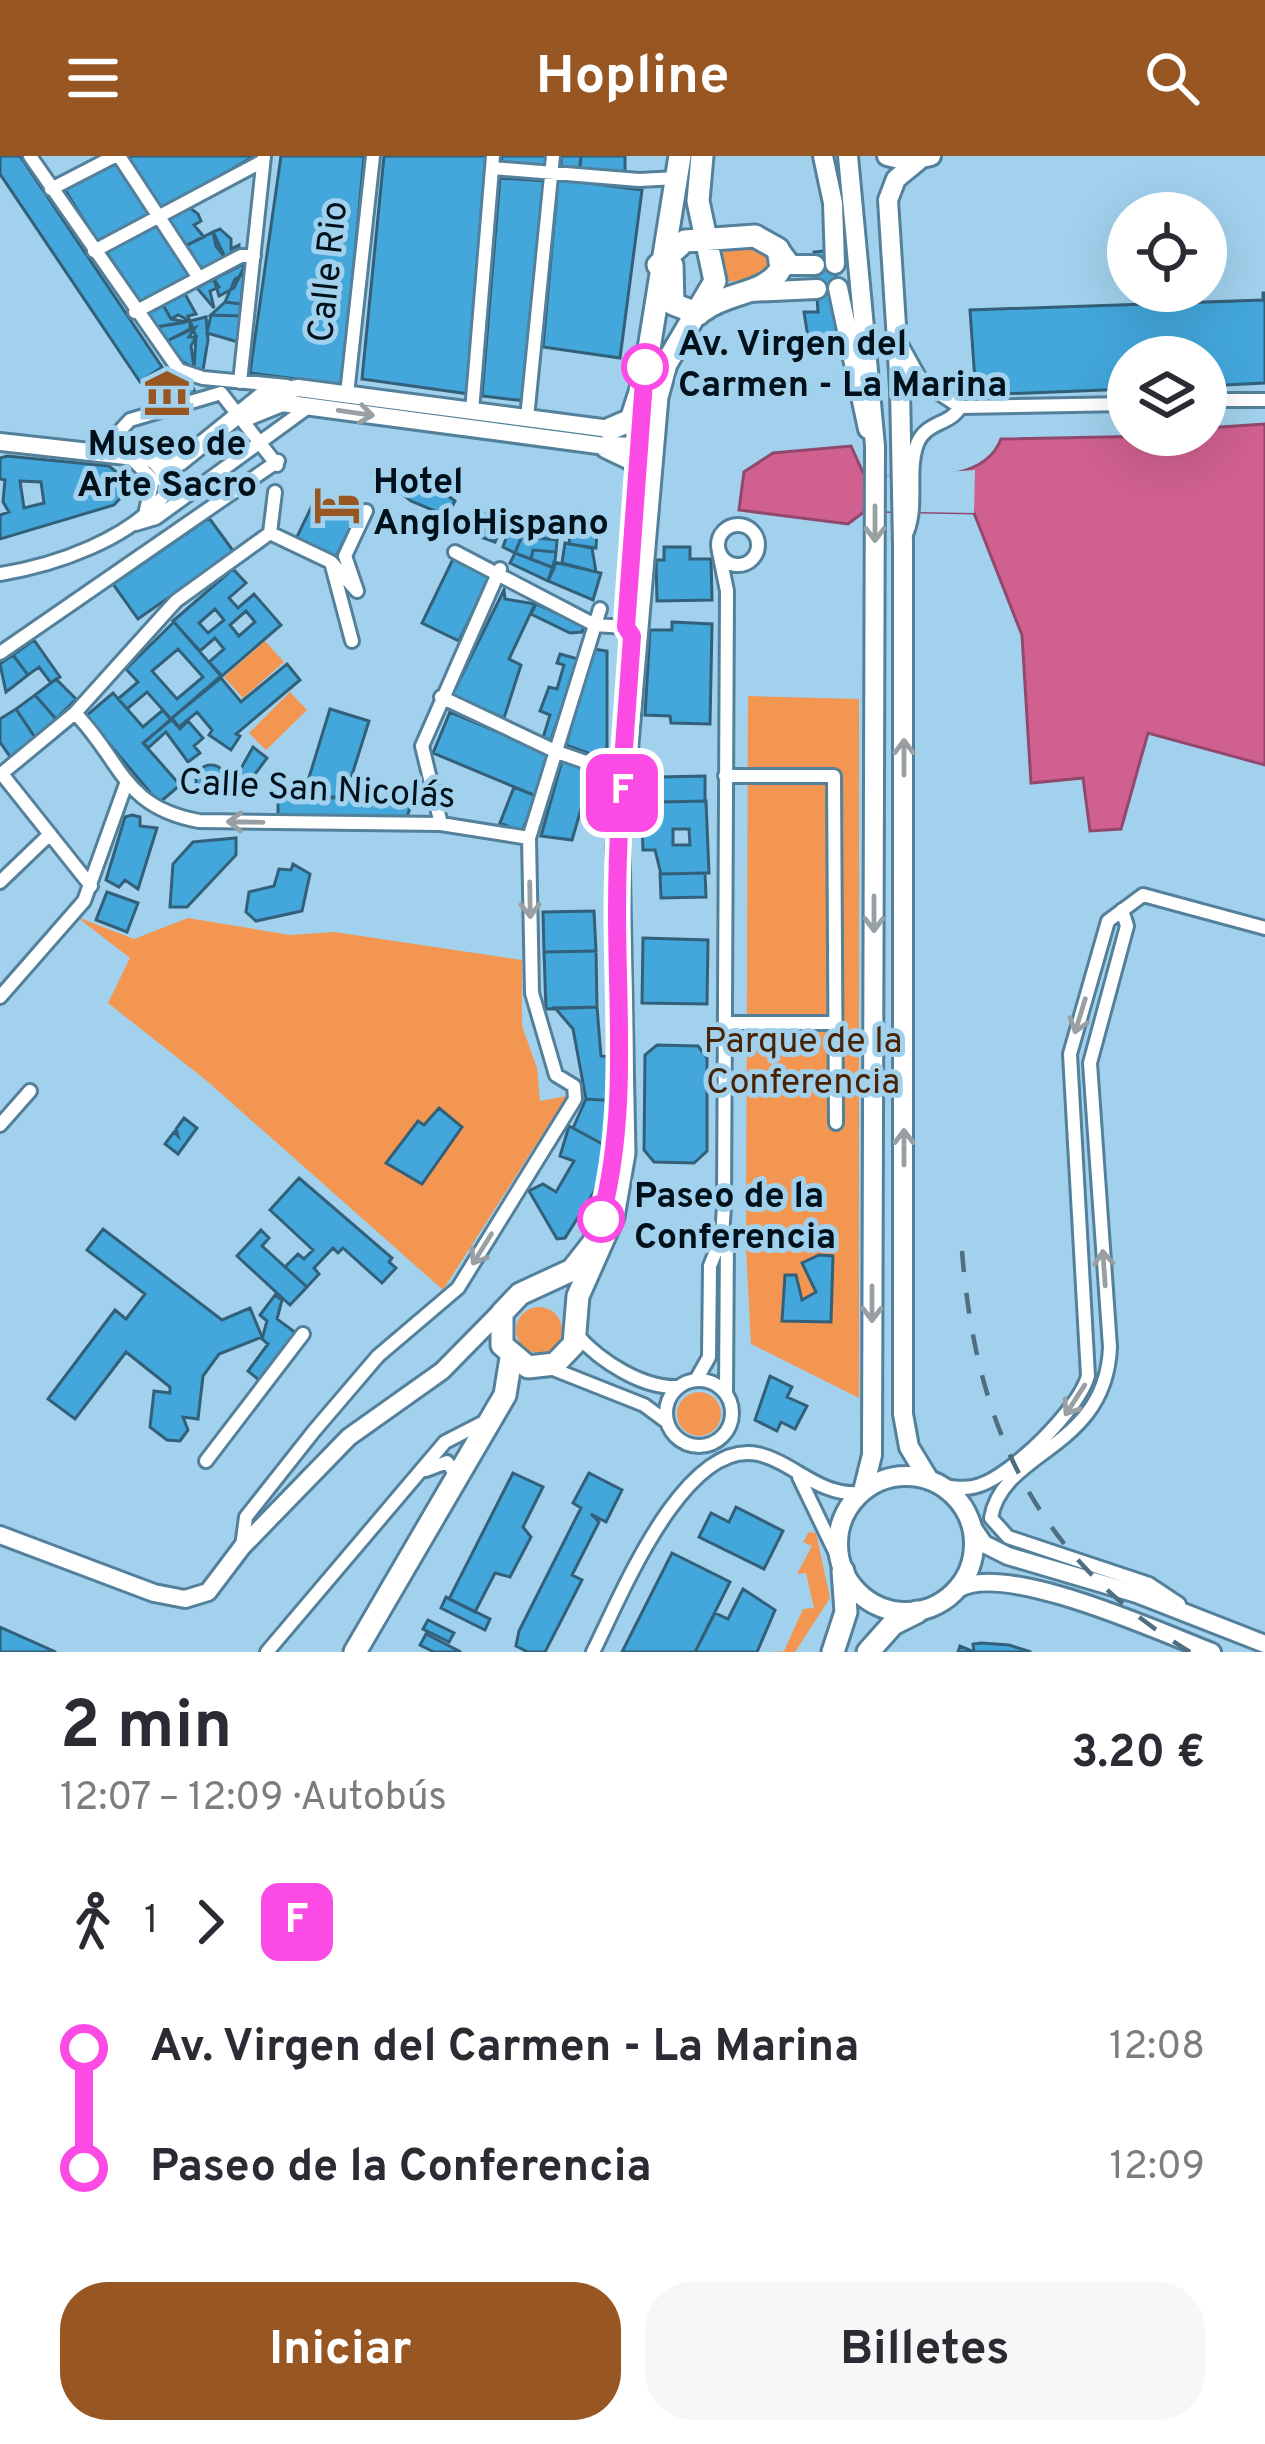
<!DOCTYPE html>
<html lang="es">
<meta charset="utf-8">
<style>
:root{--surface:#fff;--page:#f7f7f7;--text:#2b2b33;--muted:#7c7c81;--accent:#975622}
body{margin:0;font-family:Overpass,sans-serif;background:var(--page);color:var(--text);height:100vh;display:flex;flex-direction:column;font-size:45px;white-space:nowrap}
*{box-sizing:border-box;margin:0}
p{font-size:39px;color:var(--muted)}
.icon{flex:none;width:66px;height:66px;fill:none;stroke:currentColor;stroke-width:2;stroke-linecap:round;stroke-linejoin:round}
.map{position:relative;height:1496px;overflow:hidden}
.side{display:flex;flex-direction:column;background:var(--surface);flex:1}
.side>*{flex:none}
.badge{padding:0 24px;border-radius:18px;font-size:42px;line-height:78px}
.buttons{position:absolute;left:1107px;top:36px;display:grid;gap:24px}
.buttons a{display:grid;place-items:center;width:120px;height:120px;border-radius:50%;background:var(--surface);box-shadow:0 12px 48px #0002;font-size:60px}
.map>.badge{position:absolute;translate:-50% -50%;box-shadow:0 0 0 6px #fff}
.legs{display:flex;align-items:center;gap:18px;height:132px;padding:0 60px;font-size:39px}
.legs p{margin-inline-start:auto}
.summary{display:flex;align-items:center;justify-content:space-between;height:204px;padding:0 60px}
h1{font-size:66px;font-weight:700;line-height:90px}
.button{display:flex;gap:24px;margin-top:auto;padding:24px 60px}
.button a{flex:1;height:138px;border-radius:48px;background:var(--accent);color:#fff;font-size:48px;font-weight:700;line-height:138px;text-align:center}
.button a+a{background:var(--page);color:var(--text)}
ul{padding:0 60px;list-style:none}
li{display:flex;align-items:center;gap:42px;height:120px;font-size:45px}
li i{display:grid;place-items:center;width:18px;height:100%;margin:0 15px;background:currentColor}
li i::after{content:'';width:30px;height:30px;margin:-15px;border:9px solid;border-radius:50%;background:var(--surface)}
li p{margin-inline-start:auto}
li:first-child i{background:linear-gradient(#0000 50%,currentColor 0)}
li:last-child i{background:linear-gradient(currentColor 50%,#0000 0)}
header{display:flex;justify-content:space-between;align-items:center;height:156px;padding:0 60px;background:var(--accent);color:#fff;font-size:54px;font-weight:700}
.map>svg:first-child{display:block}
.green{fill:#f39651}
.water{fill:#d06090;stroke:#92486d;stroke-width:3}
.pier{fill:#a1d1ed}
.building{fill:#43a7dc;stroke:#336079;stroke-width:3;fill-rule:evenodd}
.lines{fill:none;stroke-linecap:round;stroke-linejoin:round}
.street-casing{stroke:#53809a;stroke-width:18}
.secondary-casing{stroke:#53809a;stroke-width:22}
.primary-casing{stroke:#53809a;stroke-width:24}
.highway-casing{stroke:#53809a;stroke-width:27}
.street{stroke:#fff;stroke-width:12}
.secondary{stroke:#fff;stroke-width:16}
.primary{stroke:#fff;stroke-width:18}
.highway{stroke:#fff;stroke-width:21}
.rail{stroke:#4f6e81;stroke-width:4.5;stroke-dasharray:21 21;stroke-linecap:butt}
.oneway{stroke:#99a0a4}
.line-1-casing{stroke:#fff;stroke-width:27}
.line-1{stroke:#fb4be4;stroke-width:18}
.stop-1-dot{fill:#fff;stroke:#fb4be4;stroke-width:6}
.labels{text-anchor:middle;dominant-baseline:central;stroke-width:10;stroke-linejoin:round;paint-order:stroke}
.street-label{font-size:36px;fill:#01111b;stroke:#a1d1ed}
.stop-label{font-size:36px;font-weight:bold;fill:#01111b;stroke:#a1d1ed;text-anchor:start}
.poi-label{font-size:36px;font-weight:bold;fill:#01111b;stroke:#a1d1ed}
.park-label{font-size:36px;fill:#492303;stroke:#a1d1ed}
</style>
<header><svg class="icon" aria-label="menu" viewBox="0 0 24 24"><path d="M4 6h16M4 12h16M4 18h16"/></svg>Hopline<svg class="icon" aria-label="search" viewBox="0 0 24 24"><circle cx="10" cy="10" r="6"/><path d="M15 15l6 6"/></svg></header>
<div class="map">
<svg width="1265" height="1496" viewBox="0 0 1265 1496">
<rect width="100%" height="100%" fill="#a1d1ed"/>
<!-- green -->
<path class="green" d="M765,90l7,20 -14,13 -34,3 -1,-34z
M265,485l19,21 -41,36 -19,-21z
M290,536l17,18 -41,40 -17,-17z
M748,540l111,3v699l-108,-54 -5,-96z
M77,761l57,22 54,-21 102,17 44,-3 188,28v66l15,42 3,33 27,-5 -124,194 -236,-209 -99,-78 22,-45z
M516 1174a23 23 0 1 1 46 0a23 23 0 1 1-46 0Z
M677 1258a22 22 0 1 1 44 0a22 22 0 1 1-44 0Z
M809,1376l7,1 14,65 -35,54h-22l11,-1 19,-42 11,-1 -8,-35 -9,1 15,-28 -9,-4z"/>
<!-- water -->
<path class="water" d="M1265,268v341l-117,-32 -27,96 -31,2 -7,-53 -52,5 -9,-148 -48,-122 -109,-2 -17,13 -109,-14 5,-38 29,-19 78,-7 14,31c44,-3 118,10 136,-38l205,-4v-7z"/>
<!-- pier -->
<path class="pier" d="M975,314l-1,43 -109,-2 -1,-34z"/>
<!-- building -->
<path class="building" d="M0,0h20l142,211 -22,15 -140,-208z
M133,0h121l-94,56 -33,-53z
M281,0h83l-21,229 -93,-12z
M384,0h103l-18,238 -107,-15z
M501,0h46l-1,10 -43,-1z
M561,0h20l-1,13 -19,-2z
M581,0h44v16l-5,5 -41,-4z
M115,4l34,54 -50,30 -34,-54z
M500,22l48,3 -22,220 -44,-5z
M558,23l84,11 -22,168 -77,-11z
M190,52l8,6 3,7 -7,4 10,12 -21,10 -17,-28z
M157,69l34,53 -51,24 -35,-52z
M220,73l11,10v10l8,-4v9l-13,5 -10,-13 -3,-14z
M213,76l13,27 -25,13 -18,-25z
M833,94l11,95 -35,-1 -5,-32h14l-4,-60z
M246,107l-12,25 -15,8 -5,-17z
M244,118l-3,30 -16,-2 10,-23z
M214,123l5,8 -9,4 4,17 -17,-20z
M1263,137h2v90l-59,3v-29h-78v32l-152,6 -6,-85 293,-10z
M185,138l11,20 -8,2 2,5 -12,-6 -7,4 -8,-14z
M225,146l16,2 -1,12 -29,-1z
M163,149l8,14 16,3 -31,5 -8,-14z
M211,159l29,1 -2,26 -31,-9z
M206,161l2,23 -5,30 -9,-2 2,-31 -6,-16z
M190,165v8l-23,12 -11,-14z
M195,172l-6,9h7l-5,9 3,22 -16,-9 -11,-18z
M177,225l4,8 10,-5 5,10 -31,14 -13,-1 -2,-12z
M7,300l102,10 15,12 1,15 -11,12 -114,34v-24l9,-3 -6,-10 2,-22 -5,-1v-21zM20,325l21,1 3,21 -20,5z
M375,318l52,6 28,21 -8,15 -36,-15z
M318,337l40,19 -23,47 -40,-18z
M482,356l22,9 -9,21 -22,-8 2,-6 -10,-4 4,-10 10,4z
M209,362l25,34 -96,67 -25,-35z
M513,362l45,6 -1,16 -35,-4 -7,17 -12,-6z
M571,371l26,4 -1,17 -27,-4z
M522,380l35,4 -1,12 -23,-2 -2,9 -16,-6z
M565,387l27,5 4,24 -34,-9z
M664,391h26v12h21l1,41 -55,1 -1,-41h8z
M533,394l23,2 -2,16 -23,-9z
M515,397l39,15 -6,13 -38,-18z
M454,401l37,17 -32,67 -37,-18z
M554,406l47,11 -8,27 -45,-19z
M233,413l13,14 -17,15 9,10 16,-14 27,31 -59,51 -13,-14 15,-13 -9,-11 -15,13 -27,-30zM215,453l9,11 -16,13 -9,-10zM246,455l9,11 -16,14 -9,-11z
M504,434l1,9 30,5 -26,55 12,6 -17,53 -52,-23z
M536,448l49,22 -3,6 -12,1 -39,-19z
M174,466l47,54 -50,43 -24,-27 -20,17 -9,-10 20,-17 -12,-13zM178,493l25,28 -26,22 -25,-28z
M672,466l40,2 -2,100 -39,-1 -1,-7 -25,-1 5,-85h22z
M34,484l26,37 -9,6 -12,-16 -11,8 -15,-20z
M593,493l14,2v109l-41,-15z
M560,498l18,5 -27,81 -8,-2 7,-23 -10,-4 9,-24 8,2 7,-24 -7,-2z
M13,499l15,20 -22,17 -6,-28z
M287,508l13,16 -64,54 4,2 -9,14 -22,-15 3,-5 -15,-18 -18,15 -7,-9 49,-40 20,24z
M56,523l20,20 -20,20 -21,-24z
M113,537l30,34 20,-17 8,10 -28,23 37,42 -21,18 -73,-87z
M35,539l21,24 -20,20 -20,-30z
M16,553l20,30 -25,19 -11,-16v-23z
M330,553l39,12 -24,76h-42z
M450,556l100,42 -14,42 -103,-43z
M171,563l9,10 8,-8 15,17 -9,8 6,7 -12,9 -22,-30 -18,16 -4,-5z
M253,591l14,11 -23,31 -10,-8z
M562,605l30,10 -20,69 -31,-4z
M196 624a15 15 0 1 1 30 0a15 15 0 1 1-30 0Z
M705,620v25l-44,1 -1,-25z
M514,631l22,9 -14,36 -22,-9z
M278,641l135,2 -7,21 -128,-3z
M706,645l3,72 -48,1 -6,-24h-12l-1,-26h13l4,-22zM673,673h16l1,16h-17z
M132,659l8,2v9l17,2 -19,61 -13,-9 -6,7 -13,-7 19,-63z
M236,682v17l-49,52h-17l3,-43 20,-22z
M293,708l17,10 -8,37 -46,10 -10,-9 3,-20 25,-6 5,-17 12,1z
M705,717l1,24 -45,1 -1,-24z
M107,736l31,11 -11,29 -31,-12z
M594,755l2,40 -52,1 -1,-40z
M643,782l65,2 -1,64 -65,-1z
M596,795l1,56 -51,2 -2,-57z
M597,851l4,49 9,1 6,44 -30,-2 -13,-70 -18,-21z
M657,889l41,1 9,12v93l-13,12 -40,-1 -10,-12 1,-95z
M586,943l30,2 -8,46 -35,-19z
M439,952l23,19 -40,57 -36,-21 32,-42 6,4z
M184,962l13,10 -19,26 -13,-10 9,-12 4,4 -2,-7z
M569,970l39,21 -11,40 -32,51 -8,1 -28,-48 14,-7 13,8 18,-31 -14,-5z
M299,1022l93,80 -3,4 7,6 -14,15 -39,-35 -5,5 -5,-5 -19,20 5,6 -12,13 -22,-20 13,-13 6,5 9,-9 -43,-40z
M103,1073l119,91 28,-12 12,29 -43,17 -16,22 -5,43 -15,-2 5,13 -8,11 -13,-1 -17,-13 4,-36 16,2v-6l-44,-35 -51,67 -27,-20 67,-89 11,9 19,-25 -58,-44z
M261,1074l8,8 -7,8 45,41 -17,18 -53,-49z
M819,1099l14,1 -2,66 -49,-1 3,-46h11l6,25 14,-8 -14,-29z
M275,1139l7,5 -5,19 19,14 -36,48 -12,-10 20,-27 -6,-5 5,-18 -7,-6z
M770,1220l22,11 -5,10 20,9 -12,23 -14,-7 -4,9 -22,-11z
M513,1317l30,14 -20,40 8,10 -21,40 -15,-4 -20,39 -26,-13z
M589,1317l33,17 -16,32 -15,-8 8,8 -27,53 10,5 -37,72h-17l-12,-6 3,-15 62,-123 -8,-5z
M736,1351l47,24 -19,38 -65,-32 12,-24 18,9z
M672,1397l58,29 -35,70h-73z
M743,1433l32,21 -18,42h-62l20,-39 13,6z
M446,1441l44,22 -5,11 -44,-22z
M428,1464l26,13 -5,9 -26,-13z
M0,1471l56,25h-56z
M426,1478l35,18h-27l-14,-7z
M981,1487l28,2 22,7h-73l2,-6 14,6 -1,-8z"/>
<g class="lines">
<defs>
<path id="street" d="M30,0l149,214 24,8 84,8
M119,0l80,122
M492,12l147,12 38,-2
M51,33l64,-33
M94,95l169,-90
M135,156l106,-56h13
M902,190l20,36 38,25c-9,18 -34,14 -43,37 -10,28 1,60 -10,88
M240,226l24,-226
M347,238l26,-238
M1206,244h59
M960,251l168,-3
M472,255l21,-255
M527,262l26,-262
M115,298l2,-20 13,-14 91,-27 56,72
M131,302l22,22 -7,30
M136,368l20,-6 151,-110
M718 389a20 20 0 1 1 40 0a20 20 0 1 1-40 0Z
M270,377l61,29 21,79
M455,396l140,73 31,2
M332,407l25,28 -12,-35 21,-45
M0,418c56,-9 131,-35 166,-81l-3,-20 -11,-13
M0,497l278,-192
M441,541l116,55 66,23
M75,557c47,48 47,94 124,108l242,3 88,14
M2,618l89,112
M0,619l75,-62 101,-112 94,-68 5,-41
M725,620h109l2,347
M441,668l-19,-78 78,-177
M0,726l50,-48
M1122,754l5,16 -37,137 20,284c-4,103 -108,103 -119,171l17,19 141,47 30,20
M0,841l84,-96 42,-117
M726,867h109
M0,969l30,-34
M577,1179c23,26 66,54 102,52
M548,1211l96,38 23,17
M666 1257a33 33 0 1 1 66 0a33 33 0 1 1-66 0Z
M696,1224l13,-23 1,-91 12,-30 2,-29 3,-616 -8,-39
M726,1238l1,-162
M206,1305l97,-127
M426,1314l21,-8 10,14
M799,1321l40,83
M941,1329c13,3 26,5 39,0 33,-11 99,-76 108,-109l-18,-322 38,-133 35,-26 122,33
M242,1390l4,-29 68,-86 64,-75 80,-68 117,-189 -1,-13 -18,-11 -24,-82 -3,-155 71,-229
M267,1496l178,-210 41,-21
M593,1496c26,-51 90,-214 165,-198 37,9 60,42 102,39"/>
<path id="secondary" d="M250,260l32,-13 316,42 44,1 10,-9
M0,286l180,20 84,-68 34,-6 312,41
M605,293l25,12 10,13
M973,1372l11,16 24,12 129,38 128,50
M0,1379l154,58 31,6 23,-7 34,-45 107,-110 93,-66 64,-65
M958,1433c47,-28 202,43 254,63"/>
<path id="primary" d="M823,0l10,47 2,61
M848,0l27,290 -3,1009 -9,36
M887,0l21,5 23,-5
M918,5l-22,18 -8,21 12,188 3,156v870l6,33 20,33
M780,94l11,15h24
M838,132l30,141
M749,136l68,-3
M838 1388a68 68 0 1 1 136 0a68 68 0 1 1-136 0Z"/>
<path id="highway" d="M658,109l27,-24 70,-5 23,13 3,19c-13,26 -54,24 -77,42
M672,109l1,39 26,10
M610,273l21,-9 13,-40 36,-224
M622,915l-10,102 -18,69 -22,28 -52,24 -18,19v32l26,22 27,-3 19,-20 4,-48 35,-79 11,-64 -6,-306 39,-450 9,-33 49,-83 -17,-80 4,-45
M355,1496l150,-257 6,-37
M833,1496l13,-40 -3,-41
M868,1496l25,-28 24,-12"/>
</defs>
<!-- street casing -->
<use href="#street" class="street-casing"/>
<!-- secondary casing -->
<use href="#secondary" class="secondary-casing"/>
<!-- primary casing -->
<use href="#primary" class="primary-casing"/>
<!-- highway casing -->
<use href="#highway" class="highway-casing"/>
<!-- street -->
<use href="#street" class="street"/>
<!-- secondary -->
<use href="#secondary" class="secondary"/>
<!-- primary -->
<use href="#primary" class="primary"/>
<!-- highway -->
<use href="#highway" class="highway"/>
<!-- rail -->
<path class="rail" d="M962,1095c14,176 74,307 228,401"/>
</g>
<!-- one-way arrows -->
<defs><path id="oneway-shaft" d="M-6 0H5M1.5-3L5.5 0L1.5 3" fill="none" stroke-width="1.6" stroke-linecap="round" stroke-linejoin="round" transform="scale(3)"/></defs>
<g class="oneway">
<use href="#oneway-shaft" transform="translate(356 257) rotate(8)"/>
<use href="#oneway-shaft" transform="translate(875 368) rotate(90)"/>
<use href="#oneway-shaft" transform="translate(904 601) rotate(-90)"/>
<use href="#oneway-shaft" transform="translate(245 666) rotate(-179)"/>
<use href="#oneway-shaft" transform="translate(530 744) rotate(89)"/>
<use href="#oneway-shaft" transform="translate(874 758) rotate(90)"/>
<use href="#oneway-shaft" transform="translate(1080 860) rotate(107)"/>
<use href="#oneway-shaft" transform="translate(904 991) rotate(-90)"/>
<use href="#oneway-shaft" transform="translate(482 1093) rotate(122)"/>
<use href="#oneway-shaft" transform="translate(1104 1112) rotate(-94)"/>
<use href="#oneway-shaft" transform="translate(872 1148) rotate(90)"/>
<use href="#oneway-shaft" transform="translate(1075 1244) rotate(123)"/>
</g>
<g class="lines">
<defs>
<path id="line-1" d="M601,1063c27,-103 16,-203 16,-308 0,-92 9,-184 15,-275l-6,-9 19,-260"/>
</defs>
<!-- line-1 casing -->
<use href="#line-1" class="line-1-casing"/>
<!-- line-1 -->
<use href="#line-1" class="line-1"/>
</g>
<!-- icons -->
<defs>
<symbol id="museum-bare" viewBox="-9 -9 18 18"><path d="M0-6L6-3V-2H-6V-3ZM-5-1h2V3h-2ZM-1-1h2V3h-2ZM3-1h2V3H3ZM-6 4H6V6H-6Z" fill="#975622" stroke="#a1d1ed" stroke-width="2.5" paint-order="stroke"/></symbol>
<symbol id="hotel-bare" viewBox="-9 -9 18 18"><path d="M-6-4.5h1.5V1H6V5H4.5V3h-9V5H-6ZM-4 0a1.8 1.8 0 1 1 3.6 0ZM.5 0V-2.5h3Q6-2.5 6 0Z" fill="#975622" stroke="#a1d1ed" stroke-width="2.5" paint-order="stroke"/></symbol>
</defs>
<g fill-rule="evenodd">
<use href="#museum-bare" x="134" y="204" width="66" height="66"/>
<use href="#hotel-bare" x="304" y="316" width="66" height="66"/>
</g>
<!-- markers -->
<g class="stop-1-dot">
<circle cx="645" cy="211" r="21"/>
<circle cx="601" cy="1063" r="21"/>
</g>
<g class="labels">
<!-- street labels -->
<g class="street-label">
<text transform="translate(330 116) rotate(-84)">Calle Rio</text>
<text transform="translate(317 635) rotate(3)">Calle San Nicolás</text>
</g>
<!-- stop labels -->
<g class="stop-label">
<text x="678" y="190">Av. Virgen del<tspan x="678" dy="41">Carmen - La Marina</tspan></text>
<text x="634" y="1042">Paseo de la<tspan x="634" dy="41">Conferencia</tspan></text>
</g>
<!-- poi labels -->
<g class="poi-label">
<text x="167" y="290">Museo de<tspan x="167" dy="41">Arte Sacro</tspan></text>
<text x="373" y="328" text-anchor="start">Hotel<tspan x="373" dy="41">AngloHispano</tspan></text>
</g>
<!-- park labels -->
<g class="park-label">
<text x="803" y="887">Parque de la<tspan x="803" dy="41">Conferencia</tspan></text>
</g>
</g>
</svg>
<div class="buttons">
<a><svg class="icon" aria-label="locate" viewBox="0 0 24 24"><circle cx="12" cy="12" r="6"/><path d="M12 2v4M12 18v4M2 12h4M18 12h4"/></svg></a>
<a><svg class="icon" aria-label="layers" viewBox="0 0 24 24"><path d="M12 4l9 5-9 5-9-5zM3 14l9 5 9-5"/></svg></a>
</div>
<b class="badge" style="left:622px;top:637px;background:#fb4be4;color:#fff">F</b>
</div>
<section class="side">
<div class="summary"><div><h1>2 min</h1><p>12:07 – 12:09 · Autobús</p></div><b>3.20 €</b></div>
<div class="legs"><svg class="icon" aria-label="walk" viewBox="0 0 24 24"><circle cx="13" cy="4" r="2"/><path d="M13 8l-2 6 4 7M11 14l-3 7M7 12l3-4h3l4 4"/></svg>1<svg class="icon" aria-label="forward" viewBox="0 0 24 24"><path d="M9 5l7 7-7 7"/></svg><b class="badge" style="background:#fb4be4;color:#fff">F</b></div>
<ul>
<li><i style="color:#fb4be4"></i><b>Av. Virgen del Carmen - La Marina</b><p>12:08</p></li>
<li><i style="color:#fb4be4"></i><b>Paseo de la Conferencia</b><p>12:09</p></li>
</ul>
<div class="button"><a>Iniciar</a><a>Billetes</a></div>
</section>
